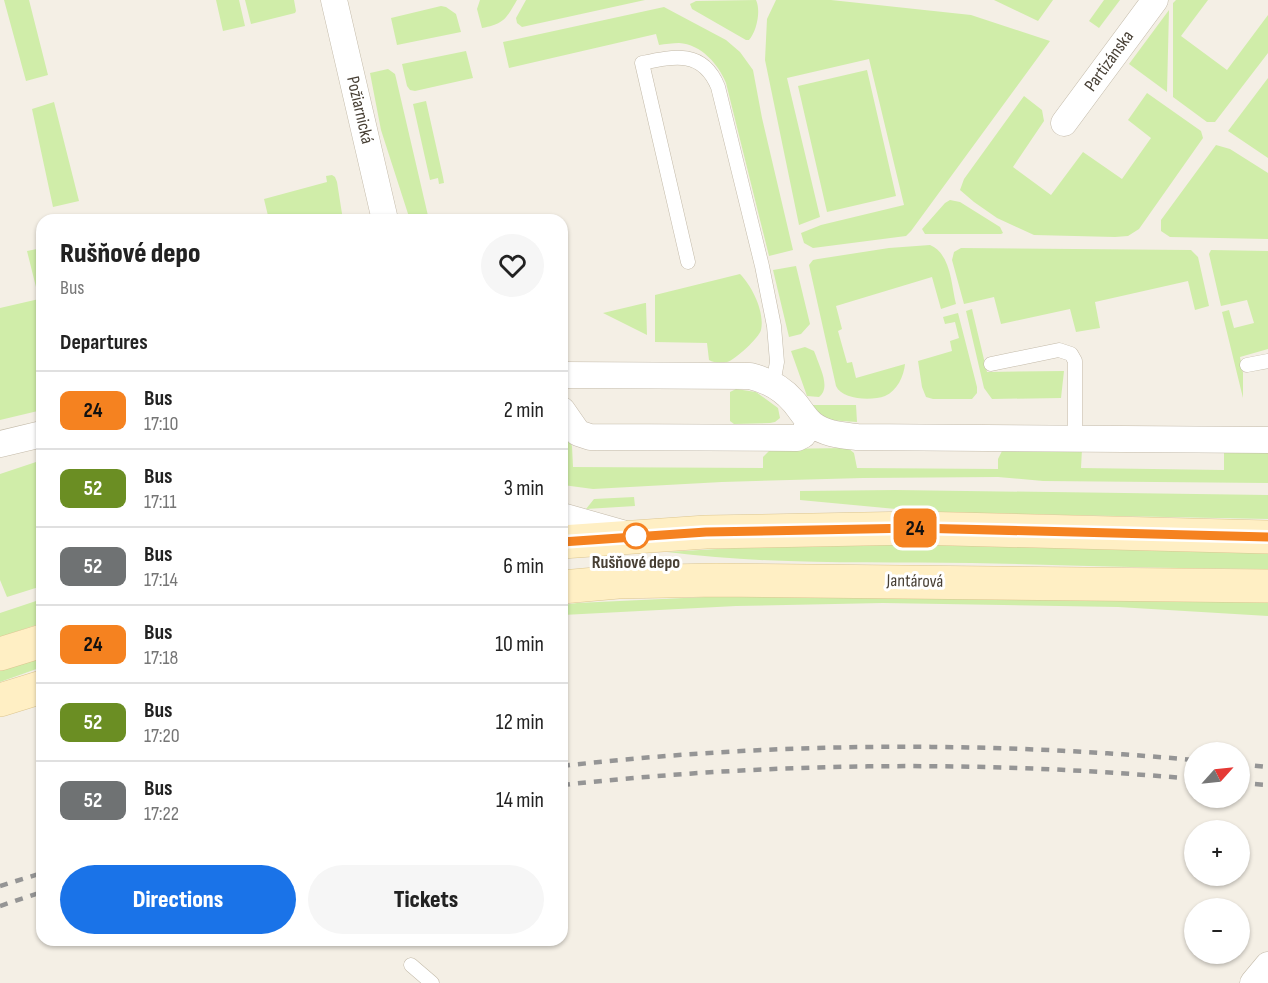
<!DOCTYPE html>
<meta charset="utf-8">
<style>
:root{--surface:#fff;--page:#f6f6f6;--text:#222;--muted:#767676;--line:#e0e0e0;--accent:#1a73e8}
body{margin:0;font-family:"Sofia Sans Condensed",sans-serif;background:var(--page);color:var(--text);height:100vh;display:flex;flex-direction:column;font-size:22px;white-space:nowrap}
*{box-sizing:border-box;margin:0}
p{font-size:20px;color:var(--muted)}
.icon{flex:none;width:33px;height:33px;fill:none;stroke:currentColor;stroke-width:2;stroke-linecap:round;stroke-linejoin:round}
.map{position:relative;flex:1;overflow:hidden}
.panel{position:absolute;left:36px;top:214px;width:532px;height:732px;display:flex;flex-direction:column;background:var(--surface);border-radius:18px;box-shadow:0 2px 4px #0004}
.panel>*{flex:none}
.badge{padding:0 12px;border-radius:9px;font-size:21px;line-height:39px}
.needle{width:39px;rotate:63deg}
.tools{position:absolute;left:1184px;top:742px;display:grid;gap:12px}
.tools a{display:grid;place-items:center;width:66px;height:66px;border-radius:50%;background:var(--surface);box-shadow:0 2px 4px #0004;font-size:30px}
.map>.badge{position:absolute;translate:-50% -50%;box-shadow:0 0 0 3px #fff}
h2{padding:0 24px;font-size:22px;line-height:54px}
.round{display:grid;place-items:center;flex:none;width:63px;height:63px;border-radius:32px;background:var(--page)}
.overview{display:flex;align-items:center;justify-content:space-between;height:102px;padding:0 24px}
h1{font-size:28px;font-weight:800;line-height:45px}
.primary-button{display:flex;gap:12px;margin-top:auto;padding:12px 24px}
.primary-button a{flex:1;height:69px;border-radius:36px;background:var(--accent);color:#fff;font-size:24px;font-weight:800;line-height:69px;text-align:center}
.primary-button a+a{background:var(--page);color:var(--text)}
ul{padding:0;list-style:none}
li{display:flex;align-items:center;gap:18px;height:78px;padding:0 24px;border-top:2px solid var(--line)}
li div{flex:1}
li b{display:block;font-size:22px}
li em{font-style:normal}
li .badge{min-width:66px;font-weight:700;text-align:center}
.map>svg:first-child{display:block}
.green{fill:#d0eda9}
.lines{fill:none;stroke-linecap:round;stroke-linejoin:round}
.lane-casing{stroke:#c3baa9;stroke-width:15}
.street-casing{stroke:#c3baa9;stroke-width:27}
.secondary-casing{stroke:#dcc691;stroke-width:34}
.lane{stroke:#fff;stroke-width:14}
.street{stroke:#fff;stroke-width:26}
.secondary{stroke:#ffefc4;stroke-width:33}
.rail{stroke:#959595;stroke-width:4.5;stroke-dasharray:8 8;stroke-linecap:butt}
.line-casing{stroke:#fff;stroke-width:14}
.line{stroke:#f58220;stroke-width:9}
.stop-dot{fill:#fff;stroke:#f58220;stroke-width:3}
.labels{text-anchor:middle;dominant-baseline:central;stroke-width:6;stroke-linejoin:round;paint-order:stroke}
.street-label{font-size:18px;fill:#473f34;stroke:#fff}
.stop-label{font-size:18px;font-weight:bold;fill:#473f34;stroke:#fff}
</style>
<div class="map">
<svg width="1268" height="983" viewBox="0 0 1268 983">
<rect width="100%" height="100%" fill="#f4efe5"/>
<!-- green -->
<path class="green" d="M4,0h25l19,75 -22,6z
M216,0h23l6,26 -22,5z
M245,0h49l2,11 -1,2 -44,11z
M480,0h37c-11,19 -13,24 -35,28l-5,-19z
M526,0h119l-123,27 -5,-4 -1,-5z
M756,0c5,10 1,31 -7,40h-3l-54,-31 -2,-5 6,-3z
M776,0h55l140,15 79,26 -139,190 -5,5 -93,12 -9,-5 -3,-10 20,-8 83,-20 -35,-146 -82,19 33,139 -21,8 -34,-165 2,-41z
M994,0h59l-15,21z
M1104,0h16l-21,28 -10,-7z
M1176,0h32l-27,36 46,34 41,-55v38l-53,69h-8l-34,-25v-94z
M441,6l5,1 10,7 5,18 -64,13 -6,-27z
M664,7l62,33 14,12 13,18 9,48 31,132 -24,6 -43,-173c-7,-18 -25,-39 -47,-40 -6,0 -14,1 -20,2l-3,-11 -147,34 -6,-26z
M1169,10l-2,82 -38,-28z
M466,51l7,27 -58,13 -5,-1 -3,-4 -5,-22z
M388,69l7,5 1,4 33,142h-19l-29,-90 -11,-57z
M867,70l29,126 -69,16 -29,-126z
M1268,78v80l-40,-27z
M1147,93l54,38 2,7 -64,91 -11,7 -13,1 -81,-2 -37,-17 -23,-16 -14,-12 4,-11 60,-83 18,14 2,11 -31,46 38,28 32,-43 39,27 29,-41 -23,-18z
M426,101l17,76 1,6 -5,1 -1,-6 -8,2 -17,-76z
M54,102l25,99 -26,6 -21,-98z
M1216,145l14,4 38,24v66l-98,-2 -9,-6v-11z
M332,175l3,2 2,5 6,38h-74l-5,-21 63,-17 -1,-6z
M950,200l10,2 40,25 3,6 -2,1h-76l-3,-5 23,-26z
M930,245c21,9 21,39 26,59l-15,5 -9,-32 -96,29 6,23 -4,2 9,32 5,-1 4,16 49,-14c-1,12 -8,27 -20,32 -13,5 -43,4 -49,-10l-27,-121 4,-5 5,-1 71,-11z
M42,248v162l-42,10v-112l39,-9 -12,-48z
M961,248l230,2 7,7 11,49 -14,4 -7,-29 -93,21 5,26 -24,4 -6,-23 -69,15 -7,-27 -30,7 -12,-44 2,-8z
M1211,250l57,1v98l-28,8 3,16v25l-21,-86 7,-2 5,18 20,-5 -7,-23 -26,6 -12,-52z
M796,266l14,58 -9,10 -12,3 -16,-67z
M740,274c12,12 25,38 21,56 -2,8 -26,30 -34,32 -6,1 -13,1 -18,-2l-2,-17 -52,-1v-47z
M646,303l1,32 -44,-22 42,-10z
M972,309l15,63 77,-1 -3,27 -69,1 -8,-11 -18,-77z
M958,313l19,74v6l-5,6h-39l-7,-2 -4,-10 -4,-26 34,-10 -2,-10 9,-3 -4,-16 -10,2 -2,-7z
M805,347l9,4 2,5c4,12 15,32 3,41l-12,-1 -16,-45z
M736,389l20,3 22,16 2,10 -5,4 -5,1 -36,1 -4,-3v-29z
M809,405h47l1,17 -29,-2z
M562,430l10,16 1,21 190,1v-11l8,-8 77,-1 6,5 3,15 141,1v-10l4,-8 7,-2h73l-1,19 143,2v-18l44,1v30l-225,-2 -45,-4 -135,1 -141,4 -129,7 -30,-4z
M42,460v126l-35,11 -7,-17v-106z
M895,490l373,5v24l-297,-6 -43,-1 -128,-12v-9z
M634,497l1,9 -49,3 8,-10z
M919,544l349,7v18c-99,0 -198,-4 -296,-6 -102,-1 -204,2 -305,-11l83,-5z
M939,594l329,8v14l-150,-9 -235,-4 -147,3 -173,9v-10l14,-2 128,-6z
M42,599v24l-42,14v-24z
M42,656v11l-42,15v-11z"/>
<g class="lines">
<defs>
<path id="lane" d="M688,262l-46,-199c33,-7 61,-13 76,24l44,179 12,60 3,36 -4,22
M991,364l68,-14 12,4 4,7v77
M1247,365l21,-4
M411,965l21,18"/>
<path id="street" d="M334,0l51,220
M1064,123l91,-123
M562,375l188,1c17,4 32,12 44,26 6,7 11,16 18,22 13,10 28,11 45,13l411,3
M562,410l16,23 12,4 207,1 6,-3 7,-13
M0,444l42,-10
M562,516l60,17
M1253,983l15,-18"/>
<path id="secondary" d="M562,542l144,-10 209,-4 353,9
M562,587l56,-5 98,-2 552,6
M0,654l42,-13
M0,700l42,-13"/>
</defs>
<!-- lane casing -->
<use href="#lane" class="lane-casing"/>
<!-- street casing -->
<use href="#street" class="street-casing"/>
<!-- secondary casing -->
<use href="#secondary" class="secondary-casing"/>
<!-- lane -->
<use href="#lane" class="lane"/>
<!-- street -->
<use href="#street" class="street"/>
<!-- secondary -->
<use href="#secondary" class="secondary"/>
<!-- rail -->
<path class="rail" d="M1239,764l29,3
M562,766c211,-24 422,-25 632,-6
M1239,783l29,2
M562,785c211,-23 421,-25 632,-6
M0,886l42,-13
M0,906l42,-14"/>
</g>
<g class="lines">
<defs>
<path id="line" d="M562,542l144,-10 209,-4 353,9"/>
</defs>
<!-- line casing -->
<use href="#line" class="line-casing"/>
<!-- line -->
<use href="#line" class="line"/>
</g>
<!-- markers -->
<circle class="stop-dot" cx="636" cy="536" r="12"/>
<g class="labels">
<!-- street labels -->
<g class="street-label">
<text transform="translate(1109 61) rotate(-54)">Partizánska</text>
<text transform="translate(360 110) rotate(77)">Požiarnická</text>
<text transform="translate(915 581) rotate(1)">Jantárová</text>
</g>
<!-- stop labels -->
<g class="stop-label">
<text x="636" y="562">Rušňové depo</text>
</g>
</g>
</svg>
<div class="tools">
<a><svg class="needle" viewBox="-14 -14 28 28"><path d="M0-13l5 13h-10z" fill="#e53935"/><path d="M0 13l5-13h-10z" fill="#767676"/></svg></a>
<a>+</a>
<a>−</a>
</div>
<b class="badge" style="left:915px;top:528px;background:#f58220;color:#111">24</b>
<section class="panel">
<div class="overview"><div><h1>Rušňové depo</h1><p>Bus</p></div><a class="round"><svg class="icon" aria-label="heart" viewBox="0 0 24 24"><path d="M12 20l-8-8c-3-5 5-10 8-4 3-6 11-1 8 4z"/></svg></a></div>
<h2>Departures</h2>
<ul>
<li><span class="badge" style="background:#f58220;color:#111">24</span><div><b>Bus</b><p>17:10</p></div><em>2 min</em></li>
<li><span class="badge" style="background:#6b8e23;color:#fff">52</span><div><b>Bus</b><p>17:11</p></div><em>3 min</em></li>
<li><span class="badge" style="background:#6f7273;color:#fff">52</span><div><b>Bus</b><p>17:14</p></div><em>6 min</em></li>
<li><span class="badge" style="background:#f58220;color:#111">24</span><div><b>Bus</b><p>17:18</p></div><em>10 min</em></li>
<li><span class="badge" style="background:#6b8e23;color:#fff">52</span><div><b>Bus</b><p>17:20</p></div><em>12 min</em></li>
<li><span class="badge" style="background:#6f7273;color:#fff">52</span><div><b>Bus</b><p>17:22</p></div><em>14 min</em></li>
</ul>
<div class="primary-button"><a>Directions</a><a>Tickets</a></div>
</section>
</div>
